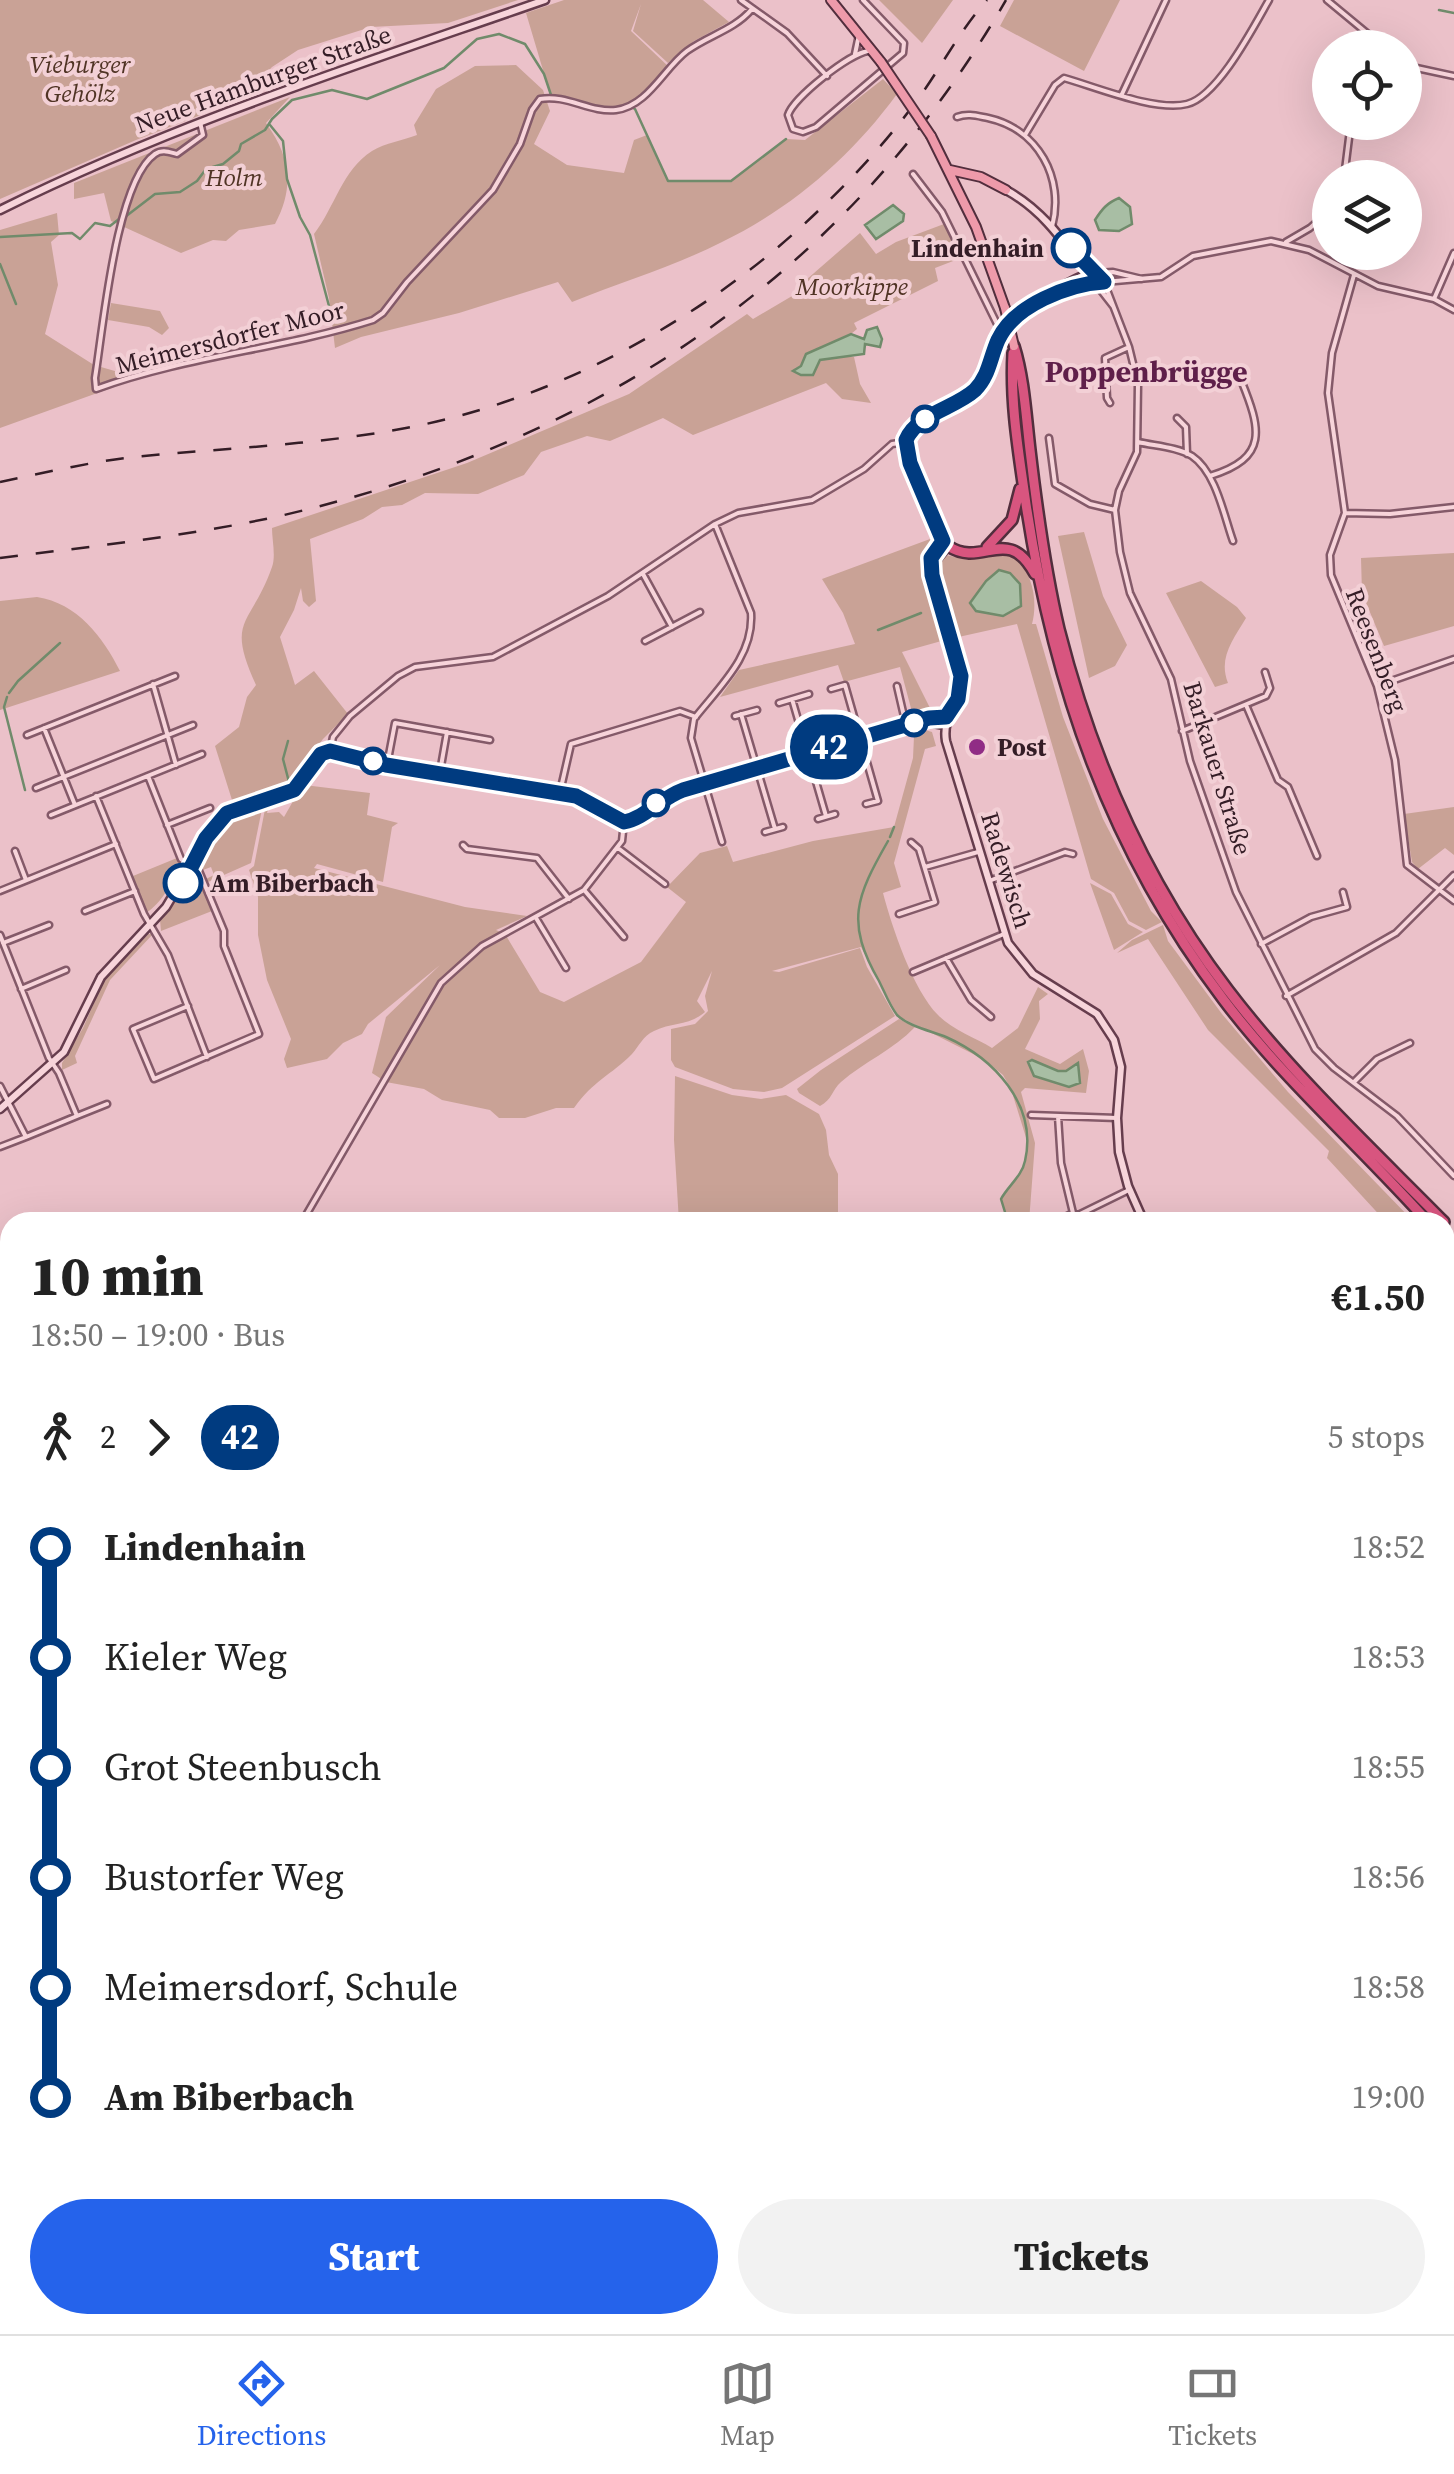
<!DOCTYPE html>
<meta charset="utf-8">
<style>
:root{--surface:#fff;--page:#f2f2f2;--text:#222;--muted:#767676;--line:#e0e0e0;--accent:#2563eb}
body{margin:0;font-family:"Source Serif 4",serif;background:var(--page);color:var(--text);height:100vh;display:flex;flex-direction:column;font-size:38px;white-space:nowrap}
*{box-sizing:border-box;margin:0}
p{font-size:32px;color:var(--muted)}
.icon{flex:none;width:55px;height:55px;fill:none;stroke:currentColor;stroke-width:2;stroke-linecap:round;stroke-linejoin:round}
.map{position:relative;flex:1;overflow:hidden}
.side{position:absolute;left:0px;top:1212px;width:1455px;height:1122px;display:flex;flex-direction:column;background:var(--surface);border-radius:30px 30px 0 0;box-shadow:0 10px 40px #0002}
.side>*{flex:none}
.badge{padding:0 20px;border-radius:32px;font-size:35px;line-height:65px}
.fabs{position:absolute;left:1312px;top:30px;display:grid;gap:20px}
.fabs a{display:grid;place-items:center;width:110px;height:110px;border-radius:50%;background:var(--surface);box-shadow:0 10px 40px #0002;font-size:50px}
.map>.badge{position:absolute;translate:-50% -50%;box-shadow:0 0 0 5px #fff}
.legs{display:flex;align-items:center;gap:15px;height:110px;padding:0 30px;font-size:32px}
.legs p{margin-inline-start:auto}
.summary{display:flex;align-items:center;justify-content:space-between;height:170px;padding:0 30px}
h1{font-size:55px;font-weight:800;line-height:75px}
.cta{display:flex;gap:20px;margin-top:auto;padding:20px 30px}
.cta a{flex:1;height:115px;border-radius:60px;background:var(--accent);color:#fff;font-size:40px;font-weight:800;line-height:115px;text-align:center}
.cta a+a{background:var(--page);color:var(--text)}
ul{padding:0 30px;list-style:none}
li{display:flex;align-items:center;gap:35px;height:110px;font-size:38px}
li i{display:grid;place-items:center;width:15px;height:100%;margin:0 12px;background:currentColor}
li i::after{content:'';width:25px;height:25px;margin:-12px;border:8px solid;border-radius:50%;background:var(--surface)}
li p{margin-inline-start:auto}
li:first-child i{background:linear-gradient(#0000 50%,currentColor 0)}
li:last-child i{background:linear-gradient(currentColor 50%,#0000 0)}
.menu{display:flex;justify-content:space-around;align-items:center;height:140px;border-top:2px solid var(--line);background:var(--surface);font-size:28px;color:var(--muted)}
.menu a{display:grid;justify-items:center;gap:5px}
.menu .on{color:var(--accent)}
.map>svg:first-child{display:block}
.green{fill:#c9a296;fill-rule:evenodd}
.water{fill:#a8bea4;stroke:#708b6b;stroke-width:2.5}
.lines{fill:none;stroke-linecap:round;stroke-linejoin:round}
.stream{stroke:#708b6b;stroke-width:2.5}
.street-casing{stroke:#845a69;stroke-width:9}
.secondary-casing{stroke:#663d4d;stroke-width:11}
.primary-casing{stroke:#522e3d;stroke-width:12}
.highway-casing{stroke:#522e3d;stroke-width:14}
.street{stroke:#f7d4da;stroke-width:4}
.secondary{stroke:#f7d4da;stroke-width:6}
.primary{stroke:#ee9aaa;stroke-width:8}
.highway{stroke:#d8557f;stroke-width:9}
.rail{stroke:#341d26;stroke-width:2.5;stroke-dasharray:18 18;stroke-linecap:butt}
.primary-bridge-casing{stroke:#522e3d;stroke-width:12;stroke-linecap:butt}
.primary-bridge{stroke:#ee9aaa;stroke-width:8}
.line-1-casing{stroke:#fff;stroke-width:22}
.line-1{stroke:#003b80;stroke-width:15}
.stop-1-dot{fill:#fff;stroke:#003b80;stroke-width:5}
.poi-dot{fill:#902c85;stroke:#f3d0d6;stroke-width:4}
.labels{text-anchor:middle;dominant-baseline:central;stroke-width:8;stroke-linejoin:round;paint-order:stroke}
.park-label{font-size:25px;font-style:italic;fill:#503425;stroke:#f3d0d6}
.street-label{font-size:25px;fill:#341d26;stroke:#f3d0d6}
.stop-label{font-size:25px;font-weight:bold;fill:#341d26;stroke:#f3d0d6;text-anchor:end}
.poi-label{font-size:25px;font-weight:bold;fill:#341d26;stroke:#f3d0d6;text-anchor:start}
.quarter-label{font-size:30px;font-weight:bold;fill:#5f1f4a;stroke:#f3d0d6}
</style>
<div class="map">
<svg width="1454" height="2334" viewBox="0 0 1454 2334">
<rect width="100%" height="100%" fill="#ebc1c9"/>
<!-- green -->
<path class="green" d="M0,0h518l-70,23 -77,4 -73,23 -26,17 -30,32 -106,41 -136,59z
M564,0h139l26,22 -35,19 -26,22 -35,-32 8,-27 -10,27 39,37c-48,52 -54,44 -119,29l-25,-84z
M879,0h74l-31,43z
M1014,0h106l-36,71 -84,-45z
M516,65l27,25 7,21 -16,33 33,21 57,8 10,-33 13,-5 21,46 63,-1 55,-41 19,1 78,-61 14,15c-46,63 -105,114 -175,148 -47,24 -101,40 -150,60l-14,-20 -99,31 -98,24 -26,11 -6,-50 -15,-64c21,-27 28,-64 58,-83 13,-8 32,-11 45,-16l-3,-10 22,-36 39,-23z
M290,97l-24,26c24,33 29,64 9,101l-36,6 -13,11 -13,-1 -32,13 -70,-32 -7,-28 -30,6v-16z
M57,213l2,22 -8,7 7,43 -13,49 49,31 45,13 -139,50v-198z
M944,224l17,34 -26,10 3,13 -84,42 3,6 -6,5 -45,20 -5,12 -7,2 23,-5 13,-6h24l6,27 11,19 -29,-4 -16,-16 -133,52 -30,-17 -53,23 -23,-5 -46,16 -17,23 -46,19 -53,-1 -23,12 -20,2 -19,12 -53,20 6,62 -7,6 -6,-6 -2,-13 -7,22 -14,27 15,48 19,-14 34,43 -25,25 -35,47 -56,14 -17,-54 24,-19 8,-30 9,-12c-31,-68 -5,-58 16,-118 4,-11 0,-27 0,-39l195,-65 162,-69 118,-80 6,5 56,-33 -3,-6 54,-47 16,21 20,-12z
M111,303l49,8 9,17 -7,7 -13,-8 -41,-7z
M1084,532l19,64 24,49 -12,21 -26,12 -31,-142z
M930,539l2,7c-15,27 5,66 13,94l-43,12 28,56 -18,4 -12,-45 -56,15 -6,-17 -118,32 19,-27 116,-26 -12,-31 -21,-34z
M1003,553c28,8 36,45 29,71h4l27,93 40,102 48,92 11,11 -16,8 -17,-9 -15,-28 -23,-14 -74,-255 -63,14c-8,-22 -31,-66 -8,-83l23,5zM994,573l25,35 -10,2 -6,6 -27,-5 -2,-14z
M1454,553v73l-70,20 -22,-53 -1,-35z
M1201,581l36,26 9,11c-13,22 -28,40 -18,65l-13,4 -49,-94z
M37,597c40,6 66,40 83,74l-120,39v-109z
M919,728l13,4 4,14 -11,3 -31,114 7,24 -18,6c9,34 30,97 55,122 13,14 38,23 54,33l26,-20 20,-41 10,7 -9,7 1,18 -15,30 35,15 23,-15 6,22 -3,22 -61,-5 -4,4 14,51 -6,79h-21l-7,-23 24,-34 3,-21 -17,-55 -8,-14 -18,-15 -87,-44 -37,-69 -89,24 7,1 81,-24 7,19 28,49 -113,72 -18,4 -31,-3 -58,-22 -4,-7v-31l24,-5 13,-13 -3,-15 7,-25 -15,30 8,11c-16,14 -33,10 -51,19 -11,5 -15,15 -22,23 -22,22 -38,26 -58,54h-18l-31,10h-26l-9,-8 -48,-10 -18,-11 -38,-7 -14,-9 14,-56 54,-52 -72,59 -6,10 -19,9 -16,16 -40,9 -3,-9 7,-20 -24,-59 -9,-45v-38l-9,-27 5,-4 12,-62 4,-1 -3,10 12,-1 5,5 8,-14 -3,-6 15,-12 66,8 -3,22 31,8 -6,4 -9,55 -66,-18 -3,4 151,39 62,9 -31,14 9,4 35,58 24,10 77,-40 45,-60 -19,-15 33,-34 27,-7 6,16 80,-21 81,-14 19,-69 1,-22z
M263,804l-12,59 -43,19 -2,-3 8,-4 -3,-8 -8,3 -3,-8c6,-33 31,-52 63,-58z
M1454,807v48l-9,-7 -27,21 -6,-7 -8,-48z
M177,858l4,8c-9,16 -19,37 -35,47l-13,-37z
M191,877l7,1 14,33 -51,20 -1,-11z
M1090,883l21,11 17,30 15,8 -29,18z
M1163,925l5,16 54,73 66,78 126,130h-28l-59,-64 2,-7 -121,-121 -60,-91 -31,14 15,-13z
M147,934h6l-43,46 -35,76 2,7 -15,7v-7l21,-35 22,-50z
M899,1019l16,8c-22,23 -51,35 -74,55 -9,8 -9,18 -21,24l-21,-13 -2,-4 24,-19z
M675,1076l57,19 29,4 25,-4 33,19 7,16 3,25 9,19v42l-40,5 -119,1 -5,-82z
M0,1723l10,2v93h-10z
M10,2231v71l-10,4v-67z"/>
<!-- water -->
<path class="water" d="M1119,198l11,9 2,17 -13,7 -20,-1 -4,-10c7,-11 12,-17 24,-22z
M893,205l11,9 -1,7 -27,18 -11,-14z
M877,327l5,12 -2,8 -15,-3 -1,10 -44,6 -7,15h-12l-8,-4 8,-5 5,-12 45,-20 13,5 3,-9z
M999,570l11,3 10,11 1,22 -18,10 -27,-5 -6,-8 16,-22z
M1032,1060l26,11h8l12,-8 2,20 -11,4 -35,-11 -6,-14z"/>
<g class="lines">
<!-- stream -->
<path class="stream" d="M1439,10l15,3
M629,106l6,3 33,72h63l55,-42
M270,125l13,16 4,38 13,38 10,18 19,71
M125,217l30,-23 25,-2 17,-11 9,-12 17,-5 16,-13 2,-7 24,-14 7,-11 20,-19 40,-10 35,9 77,-31 33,-29 22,-5 26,10 19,30 7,21
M0,237l72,-4 8,6 15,-16 15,3 9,-7
M0,264l16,40
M878,630l43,-17
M9,693l9,-12 42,-38
M7,697l-3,10 21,83
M288,741l-5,18 6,23
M890,837l4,-10
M888,841c-32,56 -43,81 -9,140 5,10 11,25 18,34 11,11 34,16 49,22 47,21 92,67 79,124 -3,15 -17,25 -24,38l7,23"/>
<defs>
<path id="street" d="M741,0l46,33 40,43
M863,0l41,43 -1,10 -87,74 -13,5 -10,-3 -5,-14c6,-18 61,-61 80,-64
M1327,0l58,48
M855,54l4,-19
M1405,61l7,6 42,9
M1122,94l44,-94
M957,117c11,-4 20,-1 31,1 50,11 77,60 64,109
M200,122l3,13 -26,19c-8,-2 -15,-5 -22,0 -39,27 -52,175 -60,224l1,11c90,-33 186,-40 277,-69l10,-7 24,-31 86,-92 27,-46 12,-34 8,-11c27,-5 50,14 76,11 32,-4 48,-42 71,-59 22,-16 47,-21 65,-42
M1025,135l30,-50 9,-7c32,9 92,34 123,26 31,-8 66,-76 82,-104
M913,174l29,38 60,122
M1344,178l7,-56
M1286,242l24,-14 20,-18
M1097,273l16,-1 29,7
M1088,274l25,32
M1354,275l-22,78 -4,40 17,120 -15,42 1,20 46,111 18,74 12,105 47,36
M1434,299l20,-46
M1454,310l-20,-11 -56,-13 -69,-36 -38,-9 -78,15 -32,21 -57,5 25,65 9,37 -1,68 -18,39 -4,19 5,42 10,41 41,86 19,82 46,131 79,157 19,19 63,48 57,60
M1110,403l-3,-5 -2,-40 24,-11
M1177,418l9,9 1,27
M1049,438l6,46 35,20 25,6
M1138,442c17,4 39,5 54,14 24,16 32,60 41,85
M1210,476c59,-18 51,-47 31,-96
M1345,513l45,1 64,-7
M715,524l36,89c3,43 -32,74 -57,106l-3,19 31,104
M643,574l29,53
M645,641l55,-29
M153,684l23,81
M897,686l9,39
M1377,686l77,-27
M831,689l14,-4 33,116 -12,3
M792,699l34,117
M779,703l30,-9
M1246,705l32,75 10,7 29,69
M741,714l34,115
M735,716l22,-6
M44,728l31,77
M1182,731l84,-35 4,-8 -5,-16
M27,735l148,-59
M330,751l3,-14 17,-21 48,-40 17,-9 78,-10 115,-61 107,-72 23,-11 74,-13 52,-31 28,-25 14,-2
M387,765l8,-42 95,17
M440,772l7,-40
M148,776l33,83 18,12 25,60v15l35,88 -105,45 -21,-50 55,-23
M36,788l157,-63
M560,792l11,-48 109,-33 16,6
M96,796l48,118 24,41 39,102
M51,815l151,-61
M818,819l17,-5
M167,825l43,-17
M765,832l18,-5
M463,845l4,4 70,9 32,41
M618,848l47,36
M15,851l11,29
M925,867l53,-15
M989,881l76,-29 8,2
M0,891l116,-47
M585,891l39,46
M85,911l50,-20
M899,914l36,-12 -16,-53 -8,-7
M536,918l30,50
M0,935l49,123 10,15 18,43 -51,21 -26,-51
M3,943l46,-18
M1261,944l50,-27 36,-10 -4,-15
M946,958l25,42 20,17
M913,972l91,-38
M21,989l45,-19
M1286,996l110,-63 58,-58
M1354,1082l23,-23 33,-16
M1031,1115l86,3
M77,1116l30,-12
M1058,1116l3,47 12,50
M0,1147l26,-10
M302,1222l139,-239 41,-37 102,-56 38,-49 2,-19
M1055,1222l18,-9 5,2 51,-25
M0,1488h10
M1414,2334l22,-3 12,3"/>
<path id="secondary" d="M0,210c175,-87 361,-146 545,-210
M1081,261l23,21
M1064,288l40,-6
M943,541l-12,17v17l30,109c-3,23 -19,33 -15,57l62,202 25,31 64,40 17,26 7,27 -4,51 2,34 9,34 16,36
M932,565l16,-19c-13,-14 -46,-89 -41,-107 6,-23 44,-29 61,-43 21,-17 20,-39 33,-60 11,-20 66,-55 87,-62 -24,-32 -45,-64 -82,-84
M923,721l21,4
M0,1109l64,-57 37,-75 65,-70 50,-84 19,-14 59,-19 27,-36 21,-1 45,12 189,31 35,22 13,4h7l31,-23 21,-9 246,-72 17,-1
M1445,1304l9,-4"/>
<path id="primary" d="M831,0l50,62
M931,136l45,91 29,81
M950,170l31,7 25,13"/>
<path id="highway" d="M1014,346c10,32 12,70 16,104 7,60 15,120 29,179 33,130 87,254 169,361 64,84 142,157 216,232
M1013,353c-3,51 6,101 13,151 28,183 84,346 197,495 61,81 138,148 205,223
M948,546c35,23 59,-23 87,28
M987,547l25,-27 8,-31
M1445,1242l9,10
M1445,1382l9,8"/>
</defs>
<!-- street casing -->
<use href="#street" class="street-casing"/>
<!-- secondary casing -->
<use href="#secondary" class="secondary-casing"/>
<!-- primary casing -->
<use href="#primary" class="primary-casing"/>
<!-- highway casing -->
<use href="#highway" class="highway-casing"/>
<!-- street -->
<use href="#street" class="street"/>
<!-- secondary -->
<use href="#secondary" class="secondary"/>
<!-- primary -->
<use href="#primary" class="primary"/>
<!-- highway -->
<use href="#highway" class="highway"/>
<!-- rail -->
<path class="rail" d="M0,482c44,-9 89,-20 134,-25 91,-9 182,-12 272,-29 150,-28 301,-110 411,-216 36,-34 71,-72 101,-113 24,-33 42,-69 69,-99
M0,558c95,-12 190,-22 284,-43 309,-72 562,-238 722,-515"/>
<defs>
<path id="primary-bridge" d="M881,62l50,74
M1005,308l9,38"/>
</defs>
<!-- primary-bridge casing -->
<use href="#primary-bridge" class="primary-bridge-casing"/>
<!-- primary-bridge -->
<use href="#primary-bridge" class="primary-bridge"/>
</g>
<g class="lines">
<defs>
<path id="line-1" d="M183,883l23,-45 21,-25 67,-23 27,-36 9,-3 56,14 190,31 48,26c21,-4 37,-24 59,-32l246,-72 17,-1 12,-18 3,-23 -29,-101 -1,-17 12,-17 -33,-78 -4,-23c12,-27 48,-31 69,-50 14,-14 15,-32 23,-50 16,-35 71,-56 106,-58l-33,-34"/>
</defs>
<!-- line-1 casing -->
<use href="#line-1" class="line-1-casing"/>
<!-- line-1 -->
<use href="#line-1" class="line-1"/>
</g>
<!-- markers -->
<g class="stop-1-dot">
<circle cx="1071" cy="248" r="18"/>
<circle cx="925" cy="419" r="12"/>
<circle cx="914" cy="723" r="12"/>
<circle cx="373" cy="761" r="12"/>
<circle cx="656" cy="803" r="12"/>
<circle cx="183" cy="883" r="18"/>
</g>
<circle class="poi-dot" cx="977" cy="747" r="10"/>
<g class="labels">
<!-- park labels -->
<g class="park-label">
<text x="80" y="64">Vieburger<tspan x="80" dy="29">Gehölz</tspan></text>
<text x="234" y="177">Holm</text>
<text x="852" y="286">Moorkippe</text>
</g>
<!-- street labels -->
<g class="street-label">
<text transform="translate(263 79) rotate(-20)">Neue Hamburger Straße</text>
<text transform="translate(230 337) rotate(-14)">Meimersdorfer Moor</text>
<text transform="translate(1377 650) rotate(69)">Reesenberg</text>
<text transform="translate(1218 768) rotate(73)">Barkauer Straße</text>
<text transform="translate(1007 870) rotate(73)">Radewisch</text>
</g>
<!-- stop labels -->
<g class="stop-label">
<text x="1044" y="248">Lindenhain</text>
<text x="210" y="883" text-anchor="start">Am Biberbach</text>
</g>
<!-- poi labels -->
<g class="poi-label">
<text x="997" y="747">Post</text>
</g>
<!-- quarter labels -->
<g class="quarter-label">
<text x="1146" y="371">Poppenbrügge</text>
</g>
</g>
</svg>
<div class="fabs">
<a><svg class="icon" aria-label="locate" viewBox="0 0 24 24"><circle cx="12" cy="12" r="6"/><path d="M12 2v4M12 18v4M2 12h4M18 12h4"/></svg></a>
<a><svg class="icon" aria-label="layers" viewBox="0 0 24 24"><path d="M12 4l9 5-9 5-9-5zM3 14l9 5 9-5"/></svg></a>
</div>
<b class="badge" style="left:829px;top:747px;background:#003b80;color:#fff">42</b>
<section class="side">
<div class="summary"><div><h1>10 min</h1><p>18:50 – 19:00 · Bus</p></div><b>€1.50</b></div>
<div class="legs"><svg class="icon" aria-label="walk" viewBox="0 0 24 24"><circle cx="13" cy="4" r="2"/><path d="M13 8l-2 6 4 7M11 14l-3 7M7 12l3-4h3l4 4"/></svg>2<svg class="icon" aria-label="forward" viewBox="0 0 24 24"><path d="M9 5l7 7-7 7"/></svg><b class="badge" style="background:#003b80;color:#fff">42</b><p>5 stops</p></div>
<ul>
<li><i style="color:#003b80"></i><b>Lindenhain</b><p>18:52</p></li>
<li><i style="color:#003b80"></i><span>Kieler Weg</span><p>18:53</p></li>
<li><i style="color:#003b80"></i><span>Grot Steenbusch</span><p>18:55</p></li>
<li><i style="color:#003b80"></i><span>Bustorfer Weg</span><p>18:56</p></li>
<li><i style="color:#003b80"></i><span>Meimersdorf, Schule</span><p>18:58</p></li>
<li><i style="color:#003b80"></i><b>Am Biberbach</b><p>19:00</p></li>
</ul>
<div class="cta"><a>Start</a><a>Tickets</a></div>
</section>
</div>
<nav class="menu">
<a class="on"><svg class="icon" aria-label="directions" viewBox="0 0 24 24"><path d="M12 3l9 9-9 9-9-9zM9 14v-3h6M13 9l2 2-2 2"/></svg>Directions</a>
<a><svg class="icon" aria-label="map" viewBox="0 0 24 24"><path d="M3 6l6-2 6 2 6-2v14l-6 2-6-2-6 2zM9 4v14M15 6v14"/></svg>Map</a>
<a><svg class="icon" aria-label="tickets" viewBox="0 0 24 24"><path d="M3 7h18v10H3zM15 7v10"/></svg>Tickets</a>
</nav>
